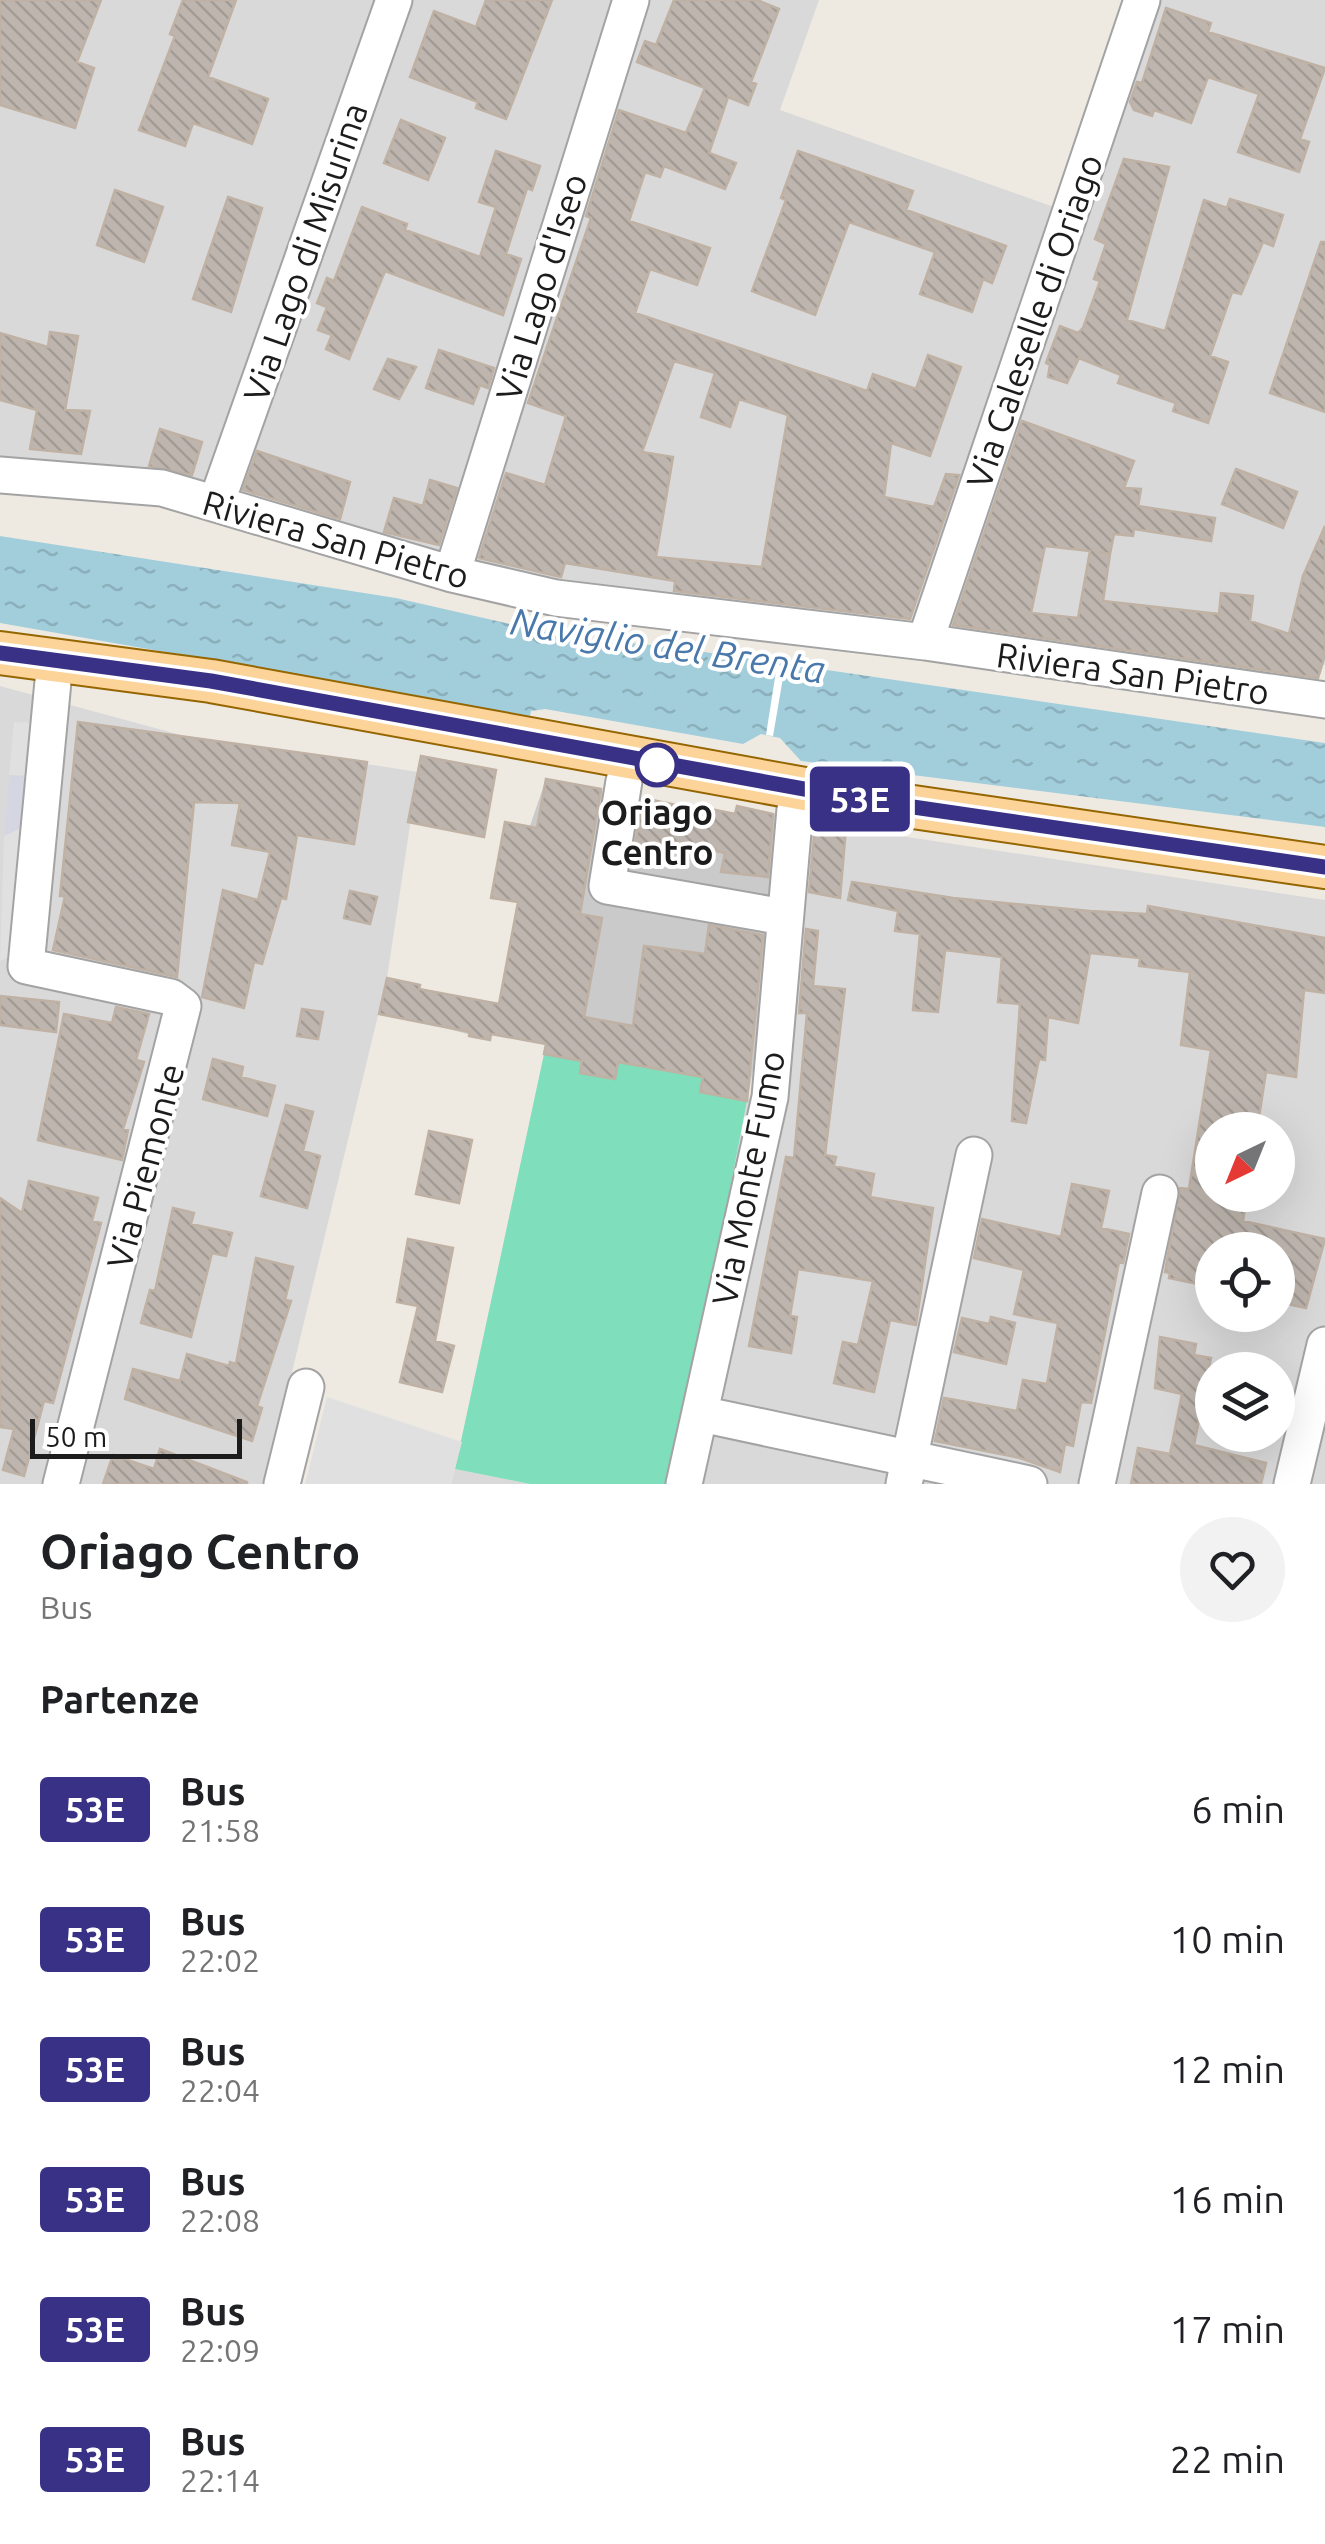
<!DOCTYPE html>
<html lang="it">
<style>
:root{--surface:#fff;--page:#f2f2f2;--text:#202124;--muted:#757577}
body{margin:0;font-family:Ubuntu,sans-serif;background:var(--page);color:var(--text);height:100vh;display:flex;flex-direction:column;font-size:38px;white-space:nowrap}
*{box-sizing:border-box;margin:0}
p{font-size:32px;color:var(--muted)}
.icon{flex:none;width:55px;height:55px;fill:none;stroke:currentColor;stroke-width:2;stroke-linecap:round;stroke-linejoin:round}
.map{position:relative;height:1484px;overflow:hidden}
.drawer{display:flex;flex-direction:column;background:var(--surface);flex:1}
.drawer>*{flex:none}
.badge{padding:0 20px;border-radius:8px;font-size:35px;line-height:65px}
.needle{width:65px;rotate:223deg}
.buttons{position:absolute;left:1195px;top:1112px;display:grid;gap:20px}
.buttons a{display:grid;place-items:center;width:100px;height:100px;border-radius:50%;background:var(--surface);box-shadow:0 10px 40px #0002;font-size:50px}
.scale{position:absolute;left:30px;bottom:25px;width:212px;box-sizing:border-box;padding-left:10px;border:5px solid #1c1c1c;border-top:0;font-size:28px;line-height:35px;white-space:nowrap;color:#1c1c1c;-webkit-text-stroke:8px #fff;paint-order:stroke}
.map>.badge{position:absolute;translate:-50% -50%;box-shadow:0 0 0 5px #fff}
h2{padding:0 40px;font-size:38px;line-height:90px}
.round{display:grid;place-items:center;flex:none;width:105px;height:105px;border-radius:52px;background:var(--page)}
.summary{display:flex;align-items:center;justify-content:space-between;height:170px;padding:0 40px}
h1{font-size:48px;font-weight:700;line-height:75px}
ul{padding:0;list-style:none}
li{display:flex;align-items:center;gap:30px;height:130px;padding:0 40px}
li div{flex:1}
li b{display:block;font-size:38px}
li em{font-style:normal}
li .badge{min-width:110px;font-weight:700;text-align:center}
.map>svg:first-child{display:block}
.residential{fill:#dad9d9;fill-rule:evenodd}
.religious{fill:#cacaca}
.pitch{fill:#7fdebb}
.parking{fill:#e0e0e0}
.plaza{fill:#d6d6e3}
.water{fill:url(#water-ripples)}
.pier{fill:#fff}
.building{fill:url(#building-back-hatch);stroke:#bfb1a4;stroke-width:2.5;fill-rule:evenodd}
.lines{fill:none;stroke-linecap:round;stroke-linejoin:round}
.minor-casing{stroke:#a3a3a3;stroke-width:39}
.major-casing{stroke:#956600;stroke-width:46}
.minor{stroke:#fff;stroke-width:35}
.major{stroke:#fcd399;stroke-width:42}
.line-casing{stroke:#fff;stroke-width:22}
.line{stroke:#393185;stroke-width:15}
.stop-dot{fill:#fff;stroke:#393185;stroke-width:5}
.labels{text-anchor:middle;dominant-baseline:central;stroke-width:8;stroke-linejoin:round;paint-order:stroke}
.street-label{font-size:35px;fill:#1c1c1c;stroke:#fff}
.stop-label{font-size:35px;font-weight:bold;fill:#1c1c1c;stroke:#fff}
.water-label{font-size:38px;font-style:italic;fill:#4978ab;stroke:#fff}
</style>
<div class="map">
<svg width="1325" height="1484" viewBox="0 0 1325 1484">
<defs>
<pattern id="water-ripples" width="26" height="14" patternUnits="userSpaceOnUse" patternTransform="scale(2.5)"><rect width="26" height="14" fill="#a2cedc"/><path d="M2 4q2-2 4 0t4 0M15 11q2-2 4 0t4 0" fill="none" stroke="#8bb0bc"/></pattern>
<pattern id="building-back-hatch" width="6" height="6" patternUnits="userSpaceOnUse" patternTransform="scale(2.5)"><rect width="6" height="6" fill="#beb6ae"/><path d="M-1 5l2 2M0 0l6 6M5-1l2 2" fill="none" stroke="#a39c95"/></pattern>
</defs>
<rect width="100%" height="100%" fill="#eeeae2"/>
<!-- residential -->
<path class="residential" d="M0,0h819l-39,110 274,97 77,-207h194v665l-652,-66 -113,-16 -406,-107 -154,-13z
M0,686l181,49 237,37 -31,206 -122,506h-265z
M802,821l523,79v584h-652l74,-383 42,-47zM1212,1130h66v65h-66zM1212,1250h66v65h-66zM1212,1370h66v65h-66z
M455,1469l75,15h-79z"/>
<!-- religious -->
<path class="religious" d="M546,779l128,26 60,9 3,-8 47,10 -19,193 -18,92 -167,-28 -36,-19 1,-10 -53,-10 -2,6 -60,-16 6,-32 63,11 19,-100 -27,-6 14,-75 25,4z"/>
<!-- pitch -->
<path class="pitch" d="M544,1054l38,7 -2,12 38,-11 85,15 -2,15 46,9 -74,383h-143l-75,-15z"/>
<!-- parking -->
<path class="parking" d="M14,722l22,1 -5,53 -22,-1z
M28,825l-12,129 -16,7 4,-125z
M327,1397l135,45 -11,42h-146z"/>
<!-- plaza -->
<path class="plaza" d="M9,775l22,1 -3,49 -24,11z"/>
<!-- water -->
<path class="water" d="M0,536l396,62 175,40 93,8 661,97v84l-524,-66 -21,-23 -19,-4 -18,10 -198,-35 -14,2 -1,5 -530,-93z"/>
<!-- pier -->
<path class="pier" d="M777,665l8,1 -12,70 -7,-1z"/>
<!-- building -->
<path class="building" d="M0,0h101l-24,62 17,6 -19,60 -75,-23z
M183,0h53l-28,77 60,22 -16,45 -59,-21 -8,23 -46,-16 36,-94 -5,-2z
M486,0h66l-46,119 -30,-11 2,-6 -68,-25 24,-66 42,16z
M674,0h83l22,9 -28,73 5,2 -8,21 -20,-8 -19,56 27,10 -11,26 -61,-23 -4,11 -15,-5 -16,49 81,27 -13,37 -47,-16 -15,44 232,78 6,-17 43,15 12,-34 33,12 -31,89 -39,-13 -7,54 50,10 12,-33 13,1 -49,144 -236,-28 1,-10 -110,-18 -4,14 -82,-19 27,-85 39,12 10,-33 11,-36 -38,-13 63,-185 -5,-2 33,-106 67,23 19,-45 -68,-26 8,-21 11,4zM674,361l41,12 -14,44 29,10 9,-28 49,16 -26,152 -106,-10 17,-100 -31,-5z
M1166,8l45,15 -3,9 117,36 -25,71 9,3 -10,30 -61,-20 21,-58 -51,-17 -17,46 -37,-13 -2,6 -18,-6 -4,-8 7,-20 5,1z
M401,120l44,18 -17,42 -44,-17z
M496,151l44,15 -8,24 -5,-2 -21,66 15,5 -18,56 -118,-44 -36,88 -23,-10 6,-14 -14,-5 9,-23 -10,-4 10,-25 7,3 28,-74 45,17 -2,6 75,27 16,-50 -17,-5z
M798,151l115,40 -7,19 100,36 -14,37 -9,-4 -11,33 -52,-18 15,-42 -86,-30 -34,93 -63,-24 34,-91 -5,-2z
M1124,159l45,8 -42,153 38,11 39,-131 23,8 3,-9 53,16 -10,31 -10,-4 -22,52 -9,-2 -22,64 18,6 -20,61 -35,-12 3,-8 -58,-20 3,-8 -42,-17 -12,25 -19,-6 2,-12 -4,-2 14,-37 18,7 5,-5 17,-47 -6,-2 12,-35 -11,-5z
M115,190l48,17 -19,55 -47,-17z
M228,197l34,11 -31,104 -38,-13z
M1321,242h4v170l-55,-19z
M50,332l28,4 -13,74 25,1 -9,43 -51,-5 7,-39 -37,-10v-67l48,14z
M439,350l55,18 -6,20 -8,-3 -7,19 -47,-16z
M388,359l28,8 -17,32 -25,-10z
M1022,421l112,40 -10,27 17,1 -3,17 77,12 -4,23 -77,-12 -1,7 -19,-2 -4,20 -11,-2 11,2 -7,47 116,13 2,-21 32,3 -3,25 39,13 14,-58 22,-50v129l-7,23 -365,-53zM1045,546l45,5 -12,67 -47,-5z
M160,429l42,13 -10,33 -43,-9z
M257,451l93,31 -10,37 -97,-29z
M1236,469l61,23 -14,36 -61,-24z
M430,480l27,8 -18,57 -55,-13 10,-34 29,8z
M78,722l289,40 -13,82 -57,-9 -11,64 -5,-1 -19,66 -8,-2 -10,46 -42,-11 21,-107 35,10 12,-48 -38,-7 8,-42 -46,-1 -17,175 -124,-27 12,-54h-5z
M421,756l75,14 -12,67 -76,-15z
M546,779l55,10 -21,125 22,4 -18,99 49,9 11,-80 61,8 4,-29 54,10 -16,166 -47,-9 3,-15 -85,-15 -3,17 -35,-6 2,-12 -38,-7 2,-10 -55,-10 -1,6 -21,-4 1,-4 -91,-18 8,-36 33,7 -1,4 80,15 19,-102 -27,-4 14,-76 32,6z
M643,798l52,11 1,-3 39,8 2,-8 36,8 -5,63 -47,-5 4,-19 -50,-11 -3,11 -37,-8z
M815,825l31,3 -6,70 -31,-6z
M852,882l101,16 137,13 57,3 1,-8 177,32v55l-21,-3 -8,87 -30,-5 -9,58h-45v65h35l-4,26 82,18 -19,69 -28,-6v-52h-66v37l-43,-9 1,-5 -5,-1 15,-84 9,1 22,-139 -30,-5 9,-73 -51,-6 1,-8 -50,-5 -12,70 -30,-6 -3,43 -6,-1 -13,64 -14,-2 8,-117 -22,-2 4,-45 -57,-7 -7,62 -25,-2 7,-76 -25,-3 3,-20 -50,-11z
M350,891l27,6 -7,27 -26,-6z
M806,929l12,2 -5,55 32,3 -20,166 11,2 -2,9 40,8 -4,23 63,11 -17,117 -26,-5 -16,72 -40,-9 9,-41 15,3 15,-64 -75,-12 -8,47 7,1 -6,36 -42,-7 37,-189 8,1 13,-145h-8z
M0,996l59,6 -3,30 -56,-7z
M116,1007l33,7 -13,46 8,2 -21,67 5,1 -6,30 -84,-20 26,-126 48,9z
M302,1009l21,3 -5,27 -21,-3z
M213,1059l30,8 -2,10 34,9 -8,30 -64,-17z
M286,1105l27,7 -10,39 17,5 -13,52 -46,-12z
M429,1131l43,9 -13,63 -43,-9z
M29,1181l69,17 -6,23 9,2 -48,180 -9,-2 -20,75 -21,-6 11,-41 -14,-2v-229l22,15z
M1072,1184l37,7 -8,37 28,6 -6,29 -4,-1 -28,141 -10,-1 -8,44 -8,-2 -5,28 -40,-14 -85,-17 9,-43 73,13 6,-31 24,4 11,-61 -44,-9 10,-44 -50,-12 8,-39 79,18z
M173,1208l21,5 -3,11 41,9 -6,23 -14,-3 -21,84 -50,-14 9,-33 5,1z
M408,1239l45,9 -18,93 19,5 -12,46 -42,-10 18,-76 -21,-4z
M256,1258l37,9 -8,33 6,1 -34,105 5,2 -10,33 -127,-42 8,-30 47,12 7,-27 42,12 1,-4 6,2z
M991,1317l24,6 -9,41 -52,-12 8,-34 27,6z
M1160,1337l36,7 -2,11 17,3 -17,87 72,18 -5,21h-130l7,-36 32,6 12,-60 -27,-6z
M160,1449l87,33v2h-144l10,-29 41,14z"/>
<g class="lines">
<defs>
<path id="minor" d="M0,475l162,13 290,86 104,24 369,44 400,58
M216,504l178,-504
M452,574l179,-574
M925,642l217,-642
M55,660l-29,306 145,31 12,9 -122,478
M624,781l-17,105 177,31
M701,1414l328,70
M282,1484l24,-97
M684,1484l86,-387 25,-288
M904,1484l70,-329
M1097,1484l63,-291
M1292,1484l33,-139"/>
<path id="major" d="M0,653l211,28 654,119 460,67"/>
</defs>
<!-- minor casing -->
<use href="#minor" class="minor-casing"/>
<!-- major casing -->
<use href="#major" class="major-casing"/>
<!-- minor -->
<use href="#minor" class="minor"/>
<!-- major -->
<use href="#major" class="major"/>
</g>
<g class="lines">
<defs>
<path id="line" d="M0,653l211,28 654,119 460,67"/>
</defs>
<!-- line casing -->
<use href="#line" class="line-casing"/>
<!-- line -->
<use href="#line" class="line"/>
</g>
<!-- markers -->
<circle class="stop-dot" cx="657" cy="765" r="20"/>
<g class="labels">
<!-- street labels -->
<g class="street-label">
<text transform="translate(305 252) rotate(-71)">Via Lago di Misurina</text>
<text transform="translate(541 287) rotate(-73)">Via Lago d'Iseo</text>
<text transform="translate(1034 321) rotate(-71)">Via Caleselle di Oriago</text>
<text transform="translate(336 539) rotate(16)">Riviera San Pietro</text>
<text transform="translate(1133 673) rotate(8)">Riviera San Pietro</text>
<text transform="translate(145 1166) rotate(-75)">Via Piemonte</text>
<text transform="translate(748 1178) rotate(-79)">Via Monte Fumo</text>
</g>
<!-- stop labels -->
<g class="stop-label">
<text x="657" y="812">Oriago<tspan x="657" dy="40">Centro</tspan></text>
</g>
<!-- water labels -->
<g class="water-label">
<text transform="translate(668 645) rotate(9)">Naviglio del Brenta</text>
</g>
</g>
</svg>
<div class="buttons">
<a><svg class="needle" viewBox="-14 -14 28 28"><path d="M0-13l5 13h-10z" fill="#e53935"/><path d="M0 13l5-13h-10z" fill="#757577"/></svg></a>
<a><svg class="icon" aria-label="locate" viewBox="0 0 24 24"><circle cx="12" cy="12" r="6"/><path d="M12 2v4M12 18v4M2 12h4M18 12h4"/></svg></a>
<a><svg class="icon" aria-label="layers" viewBox="0 0 24 24"><path d="M12 4l9 5-9 5-9-5zM3 14l9 5 9-5"/></svg></a>
</div>
<div class="scale">50 m</div>
<b class="badge" style="left:860px;top:799px;background:#393185;color:#fff">53E</b>
</div>
<section class="drawer">
<div class="summary"><div><h1>Oriago Centro</h1><p>Bus</p></div><a class="round"><svg class="icon" aria-label="heart" viewBox="0 0 24 24"><path d="M12 20l-8-8c-3-5 5-10 8-4 3-6 11-1 8 4z"/></svg></a></div>
<h2>Partenze</h2>
<ul>
<li><span class="badge" style="background:#393185;color:#fff">53E</span><div><b>Bus</b><p>21:58</p></div><em>6 min</em></li>
<li><span class="badge" style="background:#393185;color:#fff">53E</span><div><b>Bus</b><p>22:02</p></div><em>10 min</em></li>
<li><span class="badge" style="background:#393185;color:#fff">53E</span><div><b>Bus</b><p>22:04</p></div><em>12 min</em></li>
<li><span class="badge" style="background:#393185;color:#fff">53E</span><div><b>Bus</b><p>22:08</p></div><em>16 min</em></li>
<li><span class="badge" style="background:#393185;color:#fff">53E</span><div><b>Bus</b><p>22:09</p></div><em>17 min</em></li>
<li><span class="badge" style="background:#393185;color:#fff">53E</span><div><b>Bus</b><p>22:14</p></div><em>22 min</em></li>
</ul>
</section>
